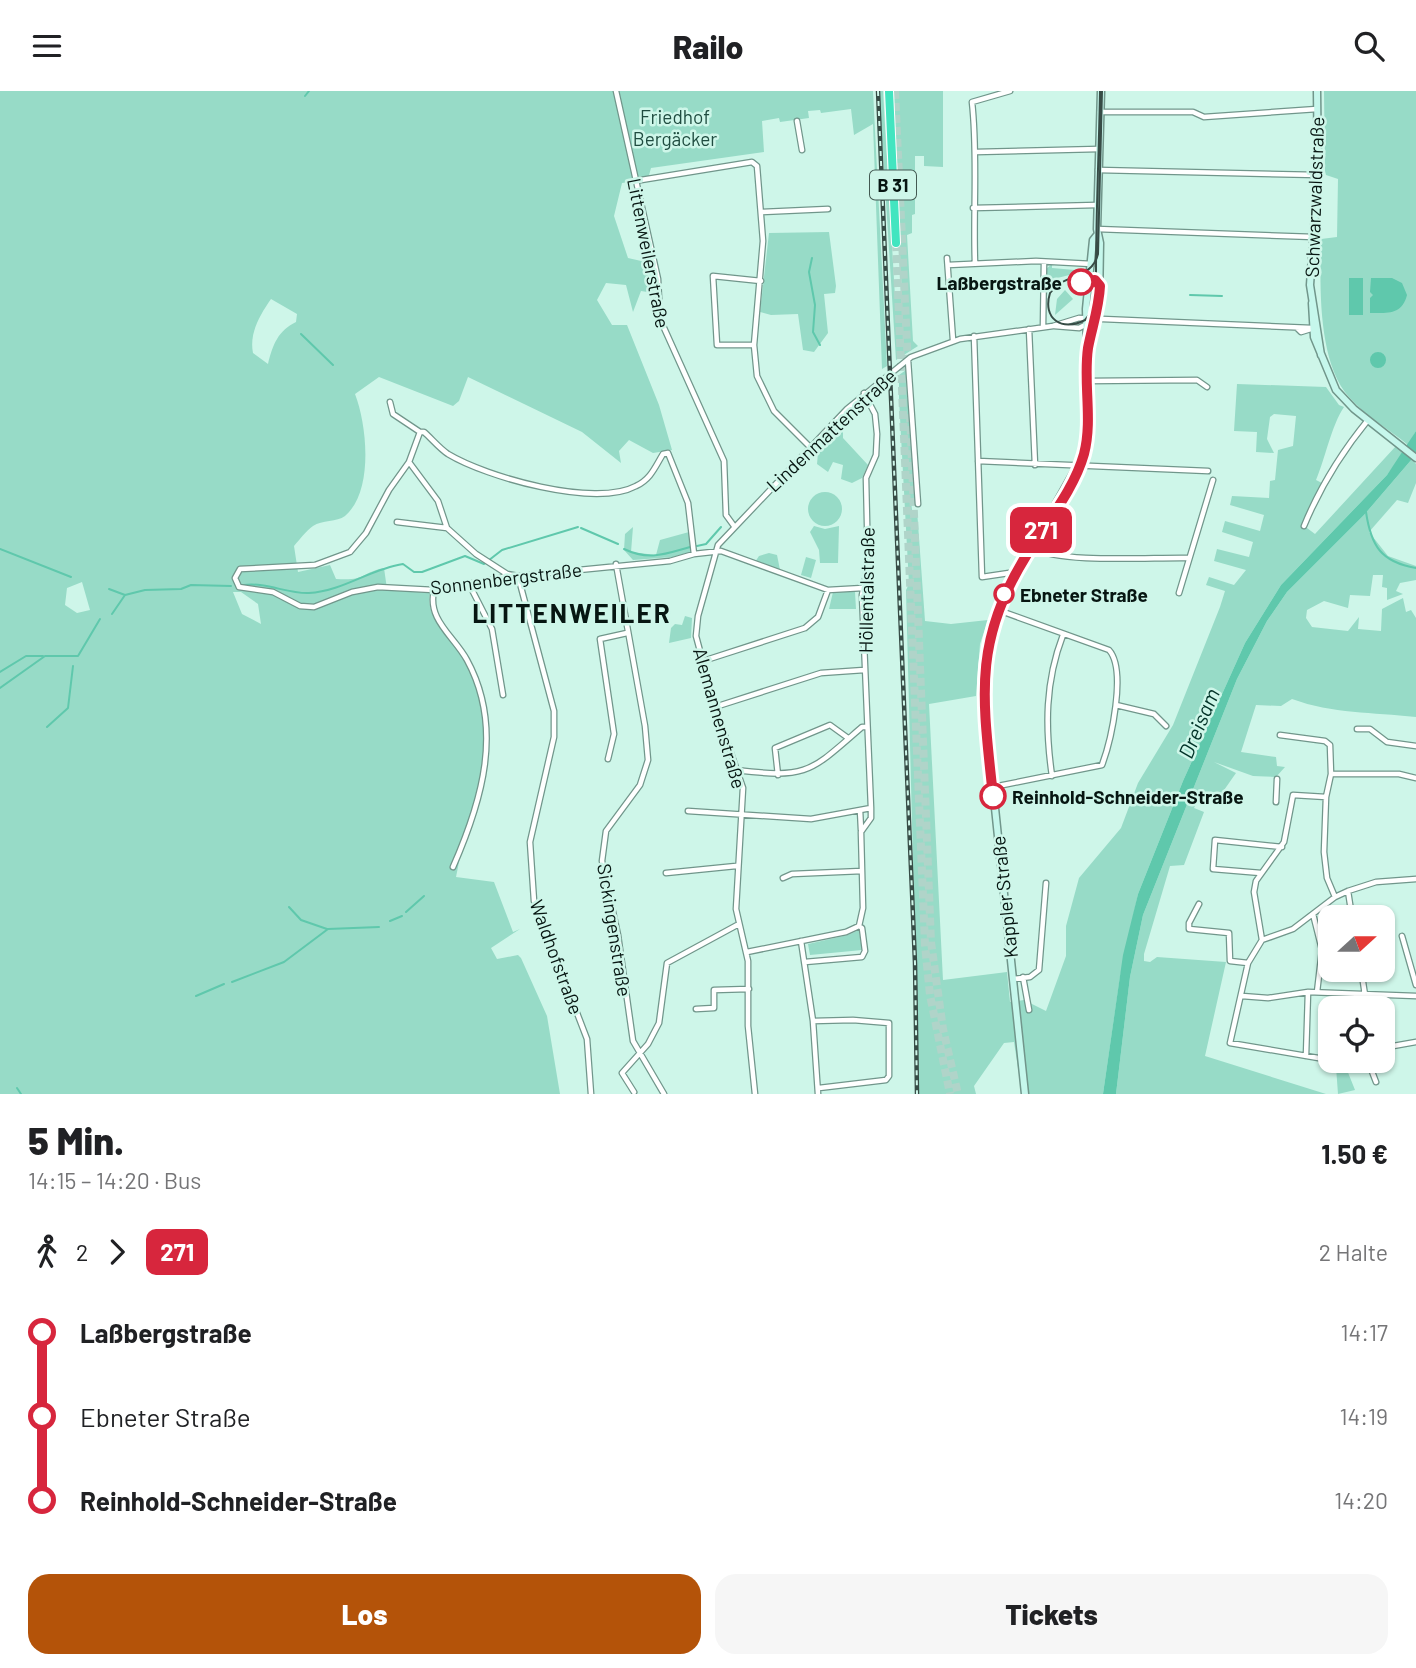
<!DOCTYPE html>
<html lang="de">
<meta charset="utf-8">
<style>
:root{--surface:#fff;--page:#f6f6f6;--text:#202124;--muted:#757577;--accent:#b45309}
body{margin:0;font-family:Barlow,sans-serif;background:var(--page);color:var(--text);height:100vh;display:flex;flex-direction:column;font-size:26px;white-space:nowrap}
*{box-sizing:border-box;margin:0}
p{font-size:23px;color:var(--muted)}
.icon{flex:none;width:38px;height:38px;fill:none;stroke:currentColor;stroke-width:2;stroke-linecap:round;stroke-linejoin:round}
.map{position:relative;height:1003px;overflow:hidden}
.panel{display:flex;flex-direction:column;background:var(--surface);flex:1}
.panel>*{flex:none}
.badge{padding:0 14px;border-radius:10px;font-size:24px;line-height:46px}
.needle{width:46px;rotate:69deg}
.controls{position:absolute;left:1318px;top:814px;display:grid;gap:14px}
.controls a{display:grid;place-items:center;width:77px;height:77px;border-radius:14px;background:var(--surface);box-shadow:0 2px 5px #0004;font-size:35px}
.map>.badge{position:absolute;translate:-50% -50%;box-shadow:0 0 0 4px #fff}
.legs{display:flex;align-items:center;gap:10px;height:77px;padding:0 28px;font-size:23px}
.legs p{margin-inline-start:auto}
.head{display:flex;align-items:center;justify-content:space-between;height:119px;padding:0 28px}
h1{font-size:38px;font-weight:800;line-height:52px}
.primary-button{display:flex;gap:14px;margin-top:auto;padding:14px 28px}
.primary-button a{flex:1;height:80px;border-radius:21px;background:var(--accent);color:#fff;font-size:28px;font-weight:800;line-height:80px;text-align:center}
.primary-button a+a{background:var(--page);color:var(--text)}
ul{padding:0 28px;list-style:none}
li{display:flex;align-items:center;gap:24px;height:84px;font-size:26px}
li i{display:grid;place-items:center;width:10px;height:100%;margin:0 9px;background:currentColor}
li i::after{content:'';width:18px;height:18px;margin:-9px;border:5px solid;border-radius:50%;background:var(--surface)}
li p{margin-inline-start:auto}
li:first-child i{background:linear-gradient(#0000 50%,currentColor 0)}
li:last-child i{background:linear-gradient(currentColor 50%,#0000 0)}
header{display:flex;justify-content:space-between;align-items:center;height:91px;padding:0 28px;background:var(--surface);font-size:32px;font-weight:800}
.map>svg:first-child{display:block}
.green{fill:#97dbc7;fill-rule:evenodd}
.water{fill:#5fc8ac}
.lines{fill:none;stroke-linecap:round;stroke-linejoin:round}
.stream{stroke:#5fc8ac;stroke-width:2}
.highway-tunnel{stroke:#b0d4c9;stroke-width:8;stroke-dasharray:8 4;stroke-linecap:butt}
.street-casing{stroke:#71968b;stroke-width:7}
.secondary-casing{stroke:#71968b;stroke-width:9}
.highway-casing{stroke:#fff;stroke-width:10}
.street{stroke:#fff;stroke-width:4.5}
.secondary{stroke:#c6f7ec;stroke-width:6}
.highway{stroke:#42e5c0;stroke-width:8}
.tram{stroke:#374c46;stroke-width:2}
.rail-casing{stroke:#374c46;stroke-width:4.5}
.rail{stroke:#cef6e9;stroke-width:2;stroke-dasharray:5;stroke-linecap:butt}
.line-1-casing{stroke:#fff;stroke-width:16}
.line-1{stroke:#d7263d;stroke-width:10}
.stop-1-dot{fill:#fff;stroke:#d7263d;stroke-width:3.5}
.labels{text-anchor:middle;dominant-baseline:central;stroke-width:5;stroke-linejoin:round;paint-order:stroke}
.shield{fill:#cef6e9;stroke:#435952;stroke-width:2}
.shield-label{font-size:18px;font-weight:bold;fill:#071612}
.park-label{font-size:19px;fill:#1f4c40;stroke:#cef6e9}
.street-label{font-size:19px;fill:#071612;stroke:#cef6e9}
.stop-label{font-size:19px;font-weight:bold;fill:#071612;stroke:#cef6e9;text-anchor:start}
.water-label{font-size:21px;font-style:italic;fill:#003227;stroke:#cef6e9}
.district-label{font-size:26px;font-weight:bold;letter-spacing:2px;fill:#071612;stroke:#cef6e9}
</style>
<header><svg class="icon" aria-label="menu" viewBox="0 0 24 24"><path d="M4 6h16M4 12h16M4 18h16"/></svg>Railo<svg class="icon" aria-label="search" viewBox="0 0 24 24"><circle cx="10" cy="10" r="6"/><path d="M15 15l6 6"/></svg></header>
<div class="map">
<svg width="1416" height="1003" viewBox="0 0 1416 1003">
<rect width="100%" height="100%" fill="#cef6e9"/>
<!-- green -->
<path class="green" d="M0,0h873l14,275 -5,3 -9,-245 -19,11 -3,-26 -30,4 -1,-3 -12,1 1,7 -29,4 -1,-4 -17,3 2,31 -113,16 -3,11 -26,4 -8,33 14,42 22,5 4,30 -13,-2 -8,21 -7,-27 -20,-2 -9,17 15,25h15l32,80 13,45 -19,3 -24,-13 -10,11 2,12 -39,-31 -114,-55 -9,24 -6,5 -74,-29 -24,17c12,31 19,97 -10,122 -8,6 -23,4 -32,10 -7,5 -13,13 -19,20l4,26 32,-7 6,14c31,2 24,-6 48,-11l3,21 43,4c-5,26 21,44 34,65 36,60 20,136 -7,196l3,3 -4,20 38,5 19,50 7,-3 -29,19 6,11 21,-4 3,3 26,58 13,78h-560zM271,208l26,15 -1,8c-18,9 -23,22 -28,42l-15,-11c-4,-20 7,-38 18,-54zM82,491l8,28 -13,3 -12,-8 2,-17zM233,501h8l17,12 3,20 -19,-10z
M879,0h4l12,206 7,-1 -10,-205h51v76l-19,-1v-10h-9v58l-3,1v18l-5,2 6,106 5,5 -22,14z
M1324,0h92v340l-8,14c-19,-16 -43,-29 -59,-48 -32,-36 -29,-113 -28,-158l16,-2 1,-58 -12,-4 -1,-4z
M829,141l7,54 -1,7 -11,1 4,39 -14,19 -11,-2 -5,-36 -27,1 -11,-3 9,-79z
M1052,173v4l34,3 -37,9 -4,33 1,-44z
M1065,199l8,9 -18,16 2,-16z
M906,279l1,27 5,15 4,87 -5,2 1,9h5l8,111 26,3 37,-4 -8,24 -4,52 -47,8 14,276 64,-8 3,30 14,-2 22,11 20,-55v-30l13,-48 42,-50 17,-45 35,-58 47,-118 5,-16 -19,-6 3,-8 25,8 12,-15 -32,-9 3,-12 32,8 4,-15 -31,-10 3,-11 35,10 4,-16 -34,-10 2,-9 37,2 1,-17 5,-1 3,-30 15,-4 3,-30 -22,-2 -4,3 -3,22 7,14 -18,-1 1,-20 -23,-1 3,-47 89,3 13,18 5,2c-12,17 -19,52 -28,73l6,3 -19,42 12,9 81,-88 8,6 -17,23 -106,110 -36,58 -62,138 -45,113 -18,83 -17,117h-81l-8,-52 -10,1 -30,43 2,8h-57l-13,-504 3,-6 -10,-185v-24z
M838,336l5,2v9l25,27 -6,13 -10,5 -11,-4 2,-14 -10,-3 -5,10 -11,-8 2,-21z
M1412,368l4,5v19l-8,20 -11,-3 -28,32 19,24 28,10v14l-16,3 -4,8 7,3 -16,6v-12l-5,-1 1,-12h-10l-3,21 -20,-1 -2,13 -24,-7 -17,9 -1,8 6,9 36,4 11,-14 -1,12 23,2 1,-22 21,-11 3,14 5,-2 5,8v99c-44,-5 -83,-3 -124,-18l-11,7 -25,-1 -15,47 35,5 1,9 8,1 -9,10 -23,-1 -39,-14 22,11 -14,20 -22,2 -6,13 10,4 -20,53 -14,1 -26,88v7l6,1 7,-5 69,5 -21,94 121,38h-210l14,-117 13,-62 94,-236 30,-58 20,-29 77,-77z
M808 418a17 17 0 1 1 34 0a17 17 0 1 1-34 0Z
M814,435l11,3 14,-3 -1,37h-18l-1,-13 -9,-18z
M633,436l-2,25 25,3 4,-15 29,-8 2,20 -18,5 -40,3 -9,-10 1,-16z
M769,462l8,2 3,15 -25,-8 4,-6z
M806,466l10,3 -5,18 -10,-3z
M833,501h22l1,17h-27z
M685,525l7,2 -1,20 -22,5 2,-15 4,-4 7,1z
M859,839l3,20 -52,5 -2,-11 40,-9z
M1345,974l10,25 -17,4 -2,-27z"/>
<!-- water -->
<path class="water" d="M1349,187h14v37h-14z
M1371,187h21l10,5 5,12c-5,20 -19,18 -37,18v-15l3,-3 -3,-3z
M1370 269a8 8 0 1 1 16 0a8 8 0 1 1-16 0Z
M1416,340v21l-4,7 -48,56 -77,77 -20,29 -30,58 -94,236 -13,62 -14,117h-13l20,-139 15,-61 45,-113 62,-138 36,-58 106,-110z"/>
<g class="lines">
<!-- stream -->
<path class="stream" d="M305,5l4,-5
M812,167l-3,14 6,33 -2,27 7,13
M1190,204l32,1
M301,243l32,31
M1366,421c5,34 15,50 50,56
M581,437l37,16
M697,455l9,-2 15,-17
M0,458l71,28
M624,458c25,12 41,5 66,-2
M244,494c22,-3 44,9 65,8 34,-2 61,-24 94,-29l11,8h8l43,-16 19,8 18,-14 76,-23
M109,498l16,6 20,-5 36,-1 10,-4 40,1
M112,523l13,-19
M0,581l26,-16h17
M0,597l45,-32h33l22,-37
M47,636l21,-19 5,-42
M289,816l12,13 26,9
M406,821l18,-16
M390,830l12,-5
M232,891l52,-20 44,-33 51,-2
M196,905l28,-12
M17,997l4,6"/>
<!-- highway-tunnel -->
<path class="highway-tunnel" d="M895,0l13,275
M896,152l29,702 5,50 20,99
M910,323l21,528 12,87 15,65"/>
<defs>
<path id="street" d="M616,0l42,188 2,40 64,142 2,54 8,11
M1100,21h93l11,5 113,-8
M797,30l5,29
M976,61l123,-3
M1098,79l220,5
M635,90l117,-19 5,4 6,75 -9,104 3,31 17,35 36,36
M973,117l124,-3
M762,121l66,-3
M1097,138l217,8
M947,167l6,82
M975,172c-2,-54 3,-108 -3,-161l38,-11
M948,174l88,-4 56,3
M1054,235l25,2 16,-8
M1043,236l1,-65
M1297,237l4,4 13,-4
M1029,238l6,136
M974,245l8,241 27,-4 4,3
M754,254h-37l-4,-69 48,5
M908,269l10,144
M1088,290l109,-1 10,7
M390,311l3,12 27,18
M978,370l230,10
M409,371l29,39 9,27 29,26 31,20
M397,431l50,6
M1304,435c16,-39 37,-73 64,-106
M1032,457c30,16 120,9 157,10
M694,463l-6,-51 -20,-50 -5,1c-8,13 -12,25 -27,32 -41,22 -150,-9 -188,-32 -9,-6 -16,-15 -24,-22h-4l-11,30 -20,28 -23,43 -16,19 -35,13 -75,4 -5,9 4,9 34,5 27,14 14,1 38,-15 26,-5 56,3 67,-12 6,-4 11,2 152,-15 24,-7 27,-3 107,39 35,-2
M616,473l29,162 3,34 -8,25 -34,46 -4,30 16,74 15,106 31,53
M518,485l36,135v26l-24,105 4,59 53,138 4,55
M469,493l23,45 11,66
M434,499c-7,30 20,46 33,70 37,68 15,141 -14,207
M1179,502l34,-113
M703,570l102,-33 13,-11 10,-27
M1116,614l38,9 12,12
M715,616l106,-34 43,-3
M1357,638h13l17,13 29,4
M1280,644l45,6 5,4 1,29 -5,23 -2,55 3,26 8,19
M608,668l6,-25 -14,-95 27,-6
M737,679c71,9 73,2 125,-43h5
M1331,683h68l17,4
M778,684l-3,-27 55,-23 18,13
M1052,685c-7,-49 -7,-94 11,-141
M993,696l109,-22c9,-24 25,-95 7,-115l-111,-40
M1276,711l1,-23
M860,719l1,20
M688,720l123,8 60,-11
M666,782l70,-7
M1261,782l-48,-4 2,-29 67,7
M783,787l9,-4 70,-3
M1348,800l4,26
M1199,813l-10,19v6l40,4 1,28 18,2
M1313,823l9,36 -5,42
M1402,845l14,49
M1262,849l-8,-48 2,-11 28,-39 9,-47 33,2
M801,850l12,80 5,73
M747,861l99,-20 13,-6 4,-18 -2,-76 10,-14v-10l-9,-213 6,-30 -2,-87 10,-23 1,-21 -2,-20 -11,-21
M805,871l57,-5 3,-6 -3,-23 -3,-2
M1361,878l6,39
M1023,886l6,33
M1013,888l17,-2 9,-7 7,-87
M1242,905l26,2 40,-6 108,4
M696,918l18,-1v-18l35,-1
M813,930l40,-1 36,3v53l-3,4 -67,8
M1382,957l34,-6
M1306,965l2,-64
M1330,969l-100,-17 18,-80 14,-23 31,-11 42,-32 13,-6 28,-9 40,-3
M1334,970h13
M1368,970l8,21
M634,1001l-12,-19 26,-29 11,-21 8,-60 72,-39
M755,1003l-7,-68v-65l-12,-52 7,-121 -28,-81 -19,-71 2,-20 20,-71 129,-136 64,-52 49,-18 93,-13 26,-8 233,10"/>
<path id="secondary" d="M1317,0l1,82 -8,112 11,70
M1312,212l2,34 22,53 18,19 62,49
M1090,252l9,-39 1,-61 -3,-14 4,-138
M1025,1003l-41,-391 3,-57 14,-45 83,-147 4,-73 -2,-72 7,-69 4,-5"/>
<path id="highway" d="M889,0l7,152"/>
</defs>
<!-- street casing -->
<use href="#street" class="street-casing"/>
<!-- secondary casing -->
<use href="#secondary" class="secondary-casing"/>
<!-- highway casing -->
<use href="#highway" class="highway-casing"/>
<!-- street -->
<use href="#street" class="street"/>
<!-- secondary -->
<use href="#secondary" class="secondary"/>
<!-- highway -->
<use href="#highway" class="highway"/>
<!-- tram -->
<path class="tram" d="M1100,0c-1,61 -4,121 -4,182v1l-2,35 -9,11c-23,12 -43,-1 -35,-27 13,-20 42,-13 48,-39l4,-163"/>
<defs>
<path id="rail" d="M878,0l37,872 2,131"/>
</defs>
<!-- rail casing -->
<use href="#rail" class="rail-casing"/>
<!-- rail -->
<use href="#rail" class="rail"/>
</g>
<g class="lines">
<defs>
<path id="line-1" d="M993,705c-10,-96 -21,-153 33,-240 19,-32 48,-66 58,-102 9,-34 -1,-71 4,-106 4,-21 11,-40 12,-62l-5,-6 -14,2"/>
</defs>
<!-- line-1 casing -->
<use href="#line-1" class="line-1-casing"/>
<!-- line-1 -->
<use href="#line-1" class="line-1"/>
</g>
<!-- markers -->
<g class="stop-1-dot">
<circle cx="1081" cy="191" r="12"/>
<circle cx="1004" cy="503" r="9"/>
<circle cx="993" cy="705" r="12"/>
</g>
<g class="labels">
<!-- shield labels -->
<rect class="shield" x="870" y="79.5" width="46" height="29" rx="5"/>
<g class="shield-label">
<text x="893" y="94">B 31</text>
</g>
<!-- park labels -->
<g class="park-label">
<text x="675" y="25">Friedhof<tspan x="675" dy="22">Bergäcker</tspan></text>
</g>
<!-- street labels -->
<g class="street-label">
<text transform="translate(1314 106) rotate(-88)">Schwarzwaldstraße</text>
<text transform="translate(649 162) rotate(79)">Littenweilerstraße</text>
<text transform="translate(831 339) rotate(-43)">Lindenmattenstraße</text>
<text transform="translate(506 487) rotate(-7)">Sonnenbergstraße</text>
<text transform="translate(866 499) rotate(-89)">Höllentalstraße</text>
<text transform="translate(720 627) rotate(74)">Alemannenstraße</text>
<text transform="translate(1004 806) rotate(-96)">Kappler Straße</text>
<text transform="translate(615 839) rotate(81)">Sickingenstraße</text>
<text transform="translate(557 866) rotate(70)">Waldhofstraße</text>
</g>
<!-- stop labels -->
<g class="stop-label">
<text x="1062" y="191" text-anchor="end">Laßbergstraße</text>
<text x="1020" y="503">Ebneter Straße</text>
<text x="1012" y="705">Reinhold-Schneider-Straße</text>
</g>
<!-- water labels -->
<g class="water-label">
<text transform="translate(1198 632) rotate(-67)">Dreisam</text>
</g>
<!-- district labels -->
<g class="district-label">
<text x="572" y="521">LITTENWEILER</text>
</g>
</g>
</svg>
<div class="controls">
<a><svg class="needle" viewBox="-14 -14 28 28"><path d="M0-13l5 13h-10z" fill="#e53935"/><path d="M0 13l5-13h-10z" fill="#757577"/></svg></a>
<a><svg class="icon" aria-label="locate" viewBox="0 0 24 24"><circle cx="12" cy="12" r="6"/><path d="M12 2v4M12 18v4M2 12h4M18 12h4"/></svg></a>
</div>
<b class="badge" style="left:1041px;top:439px;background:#d7263d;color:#fff">271</b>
</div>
<section class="panel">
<div class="head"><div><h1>5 Min.</h1><p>14:15 – 14:20 · Bus</p></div><b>1.50 €</b></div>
<div class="legs"><svg class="icon" aria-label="walk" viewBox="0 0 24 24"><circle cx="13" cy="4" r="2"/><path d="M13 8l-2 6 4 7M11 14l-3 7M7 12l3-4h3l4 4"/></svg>2<svg class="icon" aria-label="forward" viewBox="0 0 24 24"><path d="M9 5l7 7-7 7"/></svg><b class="badge" style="background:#d7263d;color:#fff">271</b><p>2 Halte</p></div>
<ul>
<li><i style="color:#d7263d"></i><b>Laßbergstraße</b><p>14:17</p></li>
<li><i style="color:#d7263d"></i><span>Ebneter Straße</span><p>14:19</p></li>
<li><i style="color:#d7263d"></i><b>Reinhold-Schneider-Straße</b><p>14:20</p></li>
</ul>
<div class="primary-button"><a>Los</a><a>Tickets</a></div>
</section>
